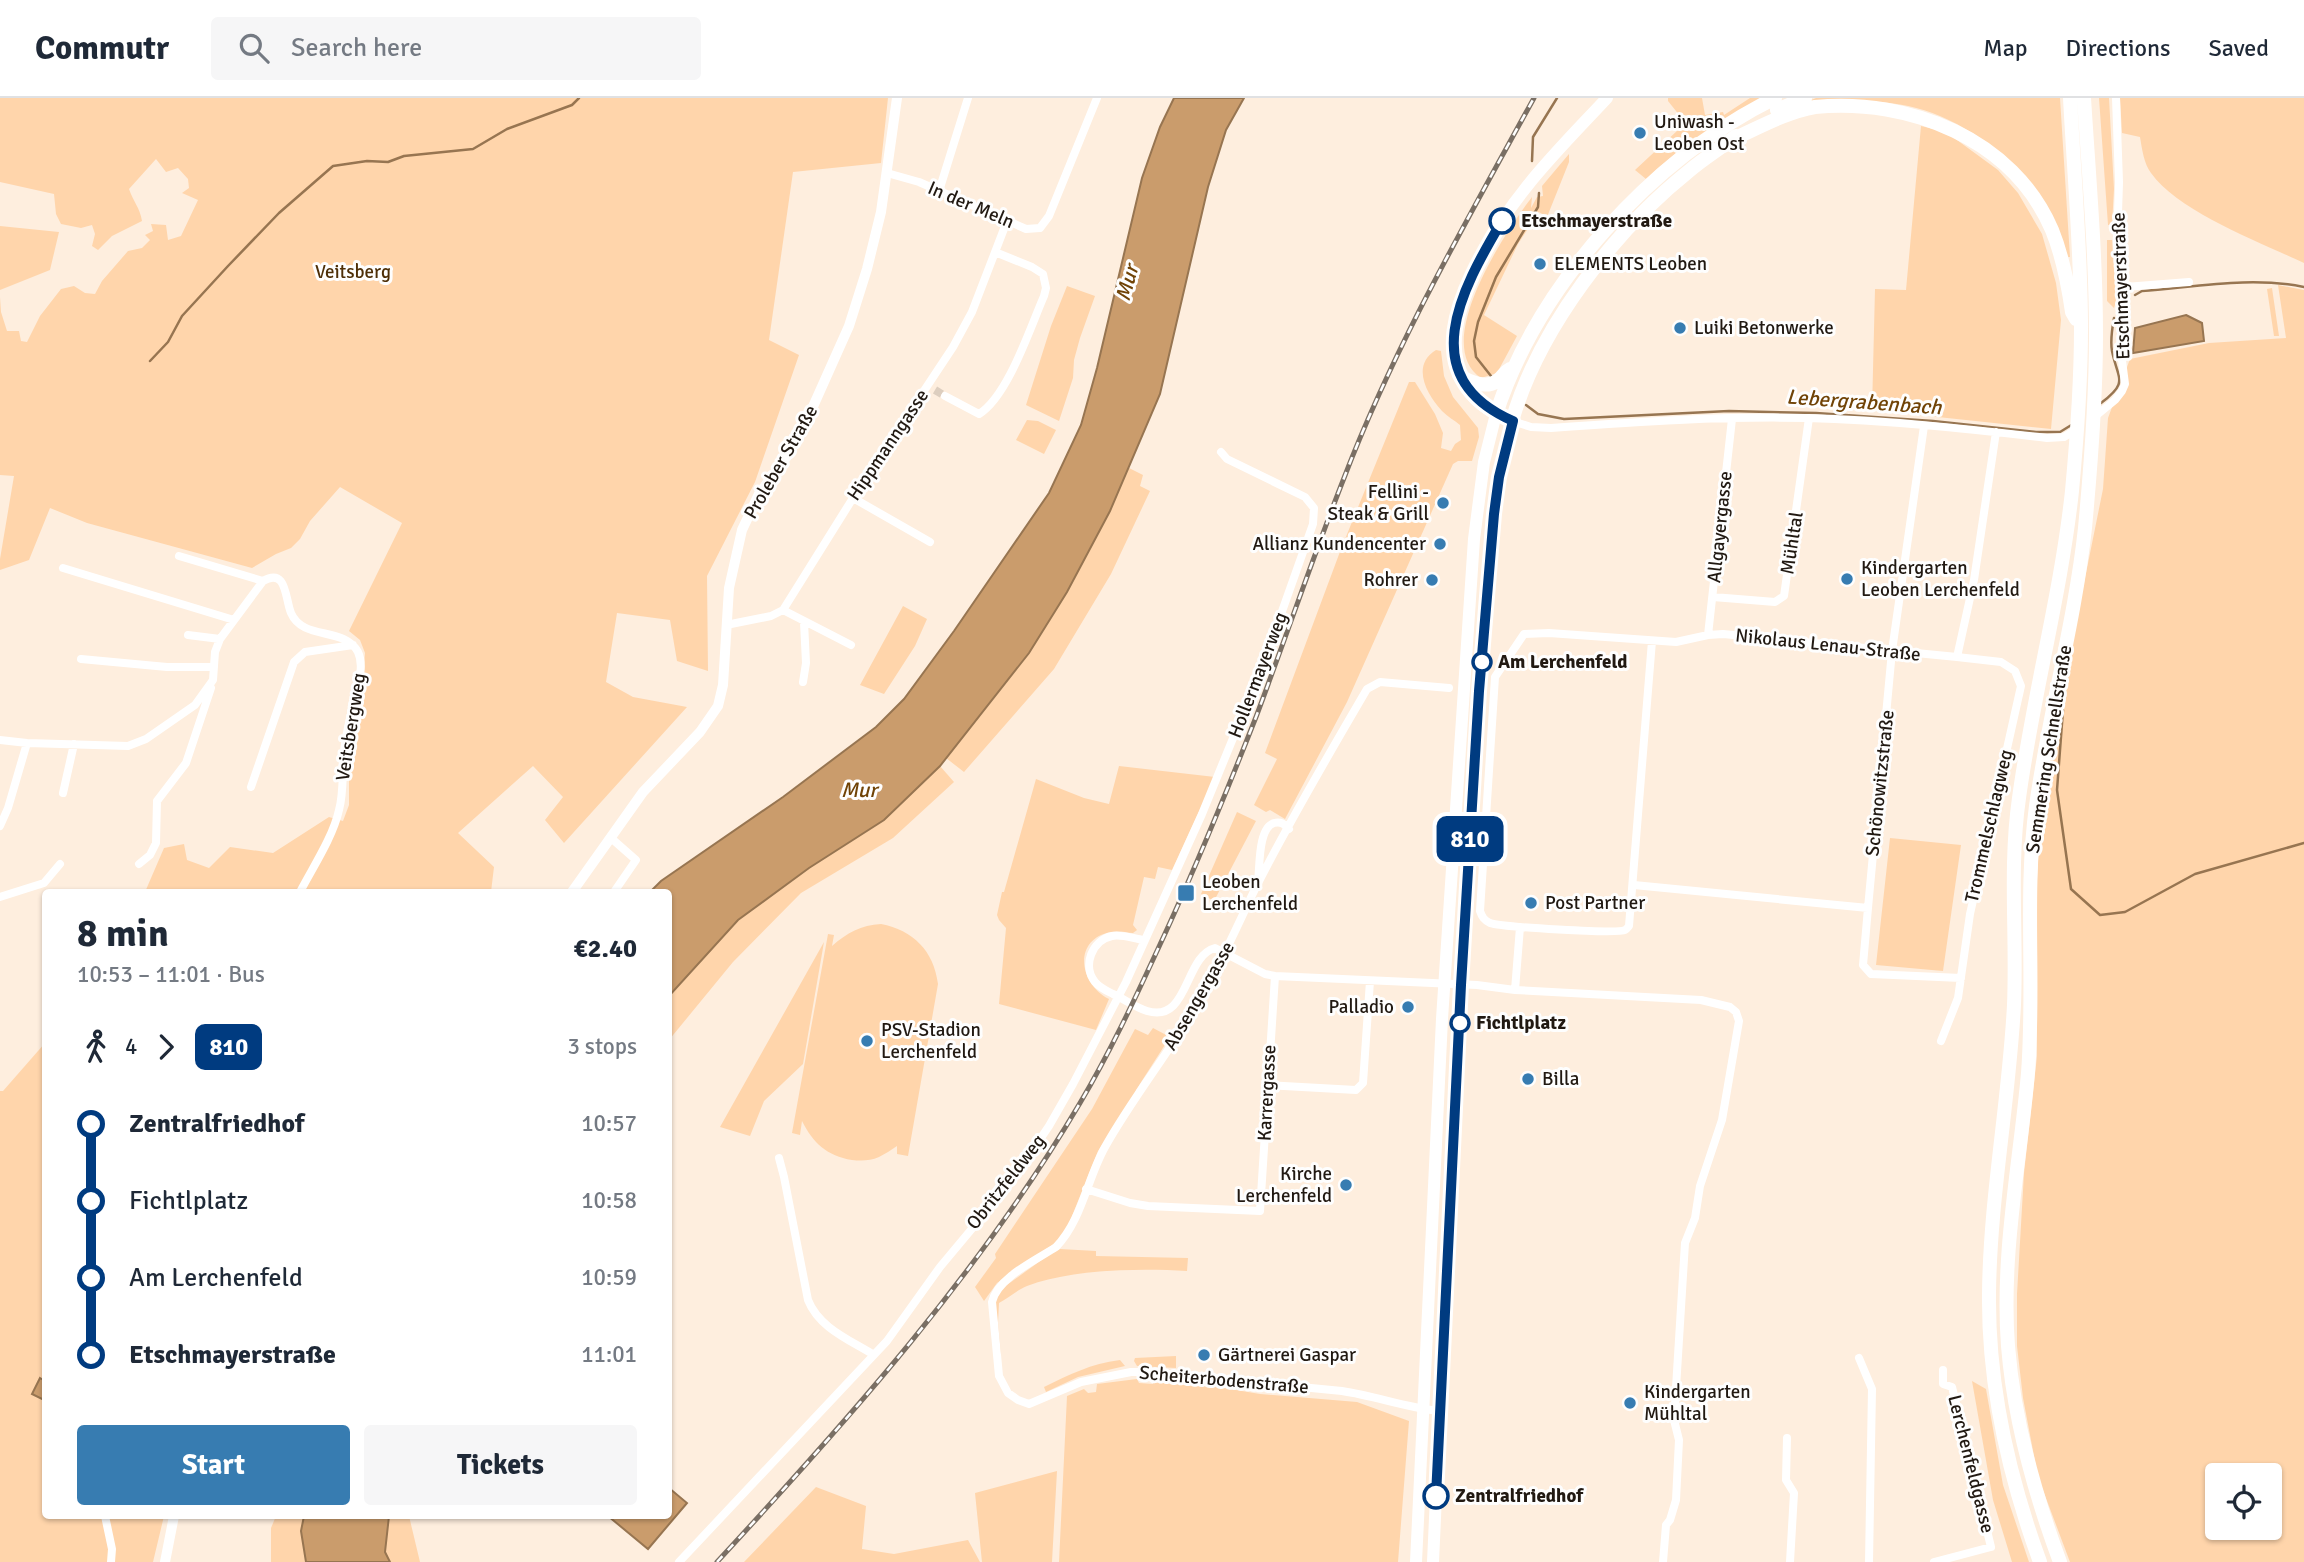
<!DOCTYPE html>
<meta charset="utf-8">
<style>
:root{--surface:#fff;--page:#f6f6f7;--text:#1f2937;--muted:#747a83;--line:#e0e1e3;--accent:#377cb1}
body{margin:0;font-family:Signika,sans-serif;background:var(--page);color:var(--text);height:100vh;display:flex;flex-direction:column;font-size:26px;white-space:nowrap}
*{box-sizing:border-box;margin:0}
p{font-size:23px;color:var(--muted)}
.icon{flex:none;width:38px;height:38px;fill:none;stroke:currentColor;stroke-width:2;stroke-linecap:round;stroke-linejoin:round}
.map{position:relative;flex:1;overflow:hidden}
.details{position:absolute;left:42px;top:791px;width:630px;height:630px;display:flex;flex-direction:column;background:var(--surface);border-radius:7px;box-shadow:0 2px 5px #0004}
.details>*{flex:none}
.badge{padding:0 14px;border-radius:10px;font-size:24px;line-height:46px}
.fabs{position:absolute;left:2205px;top:1365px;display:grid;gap:14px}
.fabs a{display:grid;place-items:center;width:77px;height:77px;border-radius:7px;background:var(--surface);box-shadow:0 2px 5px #0004;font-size:35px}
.map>.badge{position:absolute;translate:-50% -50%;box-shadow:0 0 0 4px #fff}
.legs{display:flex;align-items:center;gap:10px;height:77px;padding:0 35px;font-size:23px}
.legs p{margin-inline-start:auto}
.summary{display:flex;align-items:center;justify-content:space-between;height:119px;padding:0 35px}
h1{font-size:38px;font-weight:700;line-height:52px}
.action{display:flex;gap:14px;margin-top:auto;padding:14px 35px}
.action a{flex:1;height:80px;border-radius:7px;background:var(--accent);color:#fff;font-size:28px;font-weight:700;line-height:80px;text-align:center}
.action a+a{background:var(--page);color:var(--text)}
ul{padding:0 35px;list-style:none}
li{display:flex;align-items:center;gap:24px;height:77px;font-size:26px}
li i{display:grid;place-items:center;width:10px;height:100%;margin:0 9px;background:currentColor}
li i::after{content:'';width:18px;height:18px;margin:-9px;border:5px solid;border-radius:50%;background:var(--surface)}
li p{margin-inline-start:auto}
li:first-child i{background:linear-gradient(#0000 50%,currentColor 0)}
li:last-child i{background:linear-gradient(currentColor 50%,#0000 0)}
header{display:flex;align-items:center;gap:42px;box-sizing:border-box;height:98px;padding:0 35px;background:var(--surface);border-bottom:2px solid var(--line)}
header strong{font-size:33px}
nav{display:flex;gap:38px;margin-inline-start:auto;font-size:24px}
.search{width:490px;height:63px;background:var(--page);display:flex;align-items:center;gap:18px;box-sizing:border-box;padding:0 24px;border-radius:7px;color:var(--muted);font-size:26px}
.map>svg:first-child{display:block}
.green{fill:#ffd5ab;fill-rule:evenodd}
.water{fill:#ca9c6c;stroke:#977551;stroke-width:2}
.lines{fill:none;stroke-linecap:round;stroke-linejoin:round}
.stream{stroke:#977551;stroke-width:2.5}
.street-tunnel{stroke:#ddcebf;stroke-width:8;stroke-dasharray:8 4;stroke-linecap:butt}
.street{stroke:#fff;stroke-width:8}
.secondary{stroke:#fff;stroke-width:10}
.primary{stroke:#fff;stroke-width:12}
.highway{stroke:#fff;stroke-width:14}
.rail-casing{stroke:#7a6f64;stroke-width:5}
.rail{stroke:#fefefe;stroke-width:2.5;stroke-dasharray:8;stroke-linecap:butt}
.line-1-casing{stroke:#fff;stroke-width:16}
.line-1{stroke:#003b80;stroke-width:10}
.poi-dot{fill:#377cb1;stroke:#fefefe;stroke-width:2.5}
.stop-1-dot{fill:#fff;stroke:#003b80;stroke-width:3.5}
.labels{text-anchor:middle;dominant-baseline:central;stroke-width:6;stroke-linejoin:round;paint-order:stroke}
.poi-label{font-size:19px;fill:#211912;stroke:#fefefe;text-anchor:start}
.street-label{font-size:19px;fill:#211912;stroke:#fefefe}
.stop-label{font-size:19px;font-weight:bold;fill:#211912;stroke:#fefefe;text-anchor:start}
.park-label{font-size:19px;fill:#4e2f07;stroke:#fefefe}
.water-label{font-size:21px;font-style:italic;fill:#704306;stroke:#fefefe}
</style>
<header>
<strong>Commutr</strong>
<div class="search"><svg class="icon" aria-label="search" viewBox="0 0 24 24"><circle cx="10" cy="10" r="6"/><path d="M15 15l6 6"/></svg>Search here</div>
<nav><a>Map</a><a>Directions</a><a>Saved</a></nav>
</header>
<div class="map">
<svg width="2304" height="1464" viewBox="0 0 2304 1464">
<rect width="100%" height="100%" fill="#feeede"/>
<!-- green -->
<path class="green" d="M0,0h888l-7,65 -88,9 -24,168 30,15 -44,127 -48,94 1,95 -31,-10 -7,-41 -53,-7 -11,69 27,15 54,10 -123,136 -19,-23 18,-23 -30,-31 -75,67 36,34 -3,25h-346l19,-44 20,-4 3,16 22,8 21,-21 43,6 56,-36 14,4 6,-16v-37l6,-44 6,-21 4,-50 -5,-13 -11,-9 53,-108 -62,-36 -30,34 -10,18 -9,9 -15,6 -24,14 -165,-45 -37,-15 -21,52 -29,10v-11l14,-83 -14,-1v-178l1,15 6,19h12l2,10 6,1 13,-26 21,-27 13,-3 11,7 10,1 7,-13 26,-30 14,-3 8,-8 -5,-5 8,-4 -2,-7 15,1 2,15 13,-4 17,-36 -16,-7 7,-5 -1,-9 -10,-11 -12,4 -10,-13 -27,30c4,12 11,19 13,32l-30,15 -14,14 -6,-4 3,-12 -3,-9 -11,3 -20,-4 -5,-10 -2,-20 -54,-12z
M1668,0h34l3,17 18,-3 1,3 26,-17h13c-42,23 -83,48 -117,81l-11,-9 43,-40 -5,-7 7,-7 -12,-15z
M1816,0h244l10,159h-2l-77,-111c-64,-48 -112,-48 -189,-42z
M2099,0h10l5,91 -2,36h-4z
M2120,0h184v165c-44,-21 -125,-51 -153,-90 -7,-9 -9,-24 -11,-36l-18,-4z
M1921,28l25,6 52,38 20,23 24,41 14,49 5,37 -10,109 -179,-19 3,-121 31,1z
M1569,56v8l-22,55 -8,-5 -21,32 -34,71 33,21 -20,37 -16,5c-51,-34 25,-147 51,-181l-1,11 6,-11 6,-1 -1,-10z
M0,128l59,6 -9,38 -50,20z
M2107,142h5l4,62 -2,6 -7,-7z
M2278,187l26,5v1272h-234l-32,-85 -15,-79 -6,-52v-52l7,-121 13,-117 -1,-160 6,-105 61,-302 5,-71 22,-59 79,-16 77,-5zM2217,1377h53v53h-53z
M1067,188l28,10 -15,42 -6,22 -1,18 -14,43 -33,-16 25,-79z
M2272,190l7,48h-5l-7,-47z
M1436,252l5,1 3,25 9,21 25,31 1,9 -7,24h-14l-5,3 -106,238 -62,117 -15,-9 -4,2 -12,-7 23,-46 -12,-6 76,-204 68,-167h6l20,32 8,19 -2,15 10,3 4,-7 6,-4 -1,-15c-6,-5 -12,-8 -18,-14 -16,-17 -31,-46 -6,-61z
M1027,322l11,1 18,9 -12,24 -28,-14z
M1129,370l14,7 -3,11 10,5 -39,83 -57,95 -90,103 -18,-14c28,-36 58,-70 83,-106 39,-56 72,-122 100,-184z
M903,508l24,13 -12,27 -31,48 -24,-9z
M940,668l14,16 -61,56 -92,55 -68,69 -64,78v-44l69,-76 71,-52 75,-48z
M1119,668l96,11 -43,93 -14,-3 -3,12 -11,-2 -11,48 4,5 -4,3c-7,0 -14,-3 -22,-1 -38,7 -33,51 -2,67l-13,31 -97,-26 7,-76 -7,-8 -2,-5 5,-23h2l32,-113 48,19 25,6z
M1237,714l19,9 -42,80 -13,-7z
M1890,740l71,7 -18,126 -67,-6z
M881,826c32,6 53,27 57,60l-30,172 -11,-2v-8c-6,4 -12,8 -18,11 -9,4 -18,4 -27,3 -25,-4 -39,-17 -50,-39l-2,14 -8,-2 36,-199 6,1 -2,11c15,-13 29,-21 49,-22z
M824,844l-21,122 -39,37 -14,35 -30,-9z
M1153,930l17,9 -34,53 -1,6 -37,55 -30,75 -10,15 -61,42 -13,18 -9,-14 21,-29 -1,-4 97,-145 43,-80 13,6z
M45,945l1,338 -7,-2 6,21v-2l1,118h118l-11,46h-153v-471h3z
M1060,1151l36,2v5l92,2 -1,13c-47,-3 -115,-2 -160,15 -10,4 -19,12 -28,17l-1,20 3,32h-3l-4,-35 3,-28 53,-38z
M1176,1258v12l-39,-2 -3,-5 1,-3z
M1120,1262l5,6 -47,11 -32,15 -2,-5c27,-13 46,-23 76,-27z
M1137,1281l2,4 14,1 1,-4 46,4 60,10 97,8 52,19 -11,141h-339l8,-166 17,-7 4,4 8,-1 1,-8z
M1972,1283l14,8 17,96 26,77h-17l-19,-62z
M1057,1373l-5,91h-70l-7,-69z
M816,1389l50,19 -4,43 32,5 74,-14 12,22h-236z
M276,1418h28l-3,15 5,31h-35v-34z
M389,1418h20l11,46h-30l-5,-10z"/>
<!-- water -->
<path class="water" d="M1174,0h70l-18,32 -18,57 -48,207 -50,117 -43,81 -38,61 -89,113 -56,54 -75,48 -71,52 -69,76 -1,-104h-18l11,-11 122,-84 93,-70 28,-28 50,-68 95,-138 32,-68 16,-57 45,-190 18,-51z
M2186,217l16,8 2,18 -71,12 2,-25z
M40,1280l5,3 -1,19 -12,-6z
M669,1390l18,15 -39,46 -40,-33h60z
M304,1418h85l-4,36 5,10h-84l-5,-31z"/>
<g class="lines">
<!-- stream -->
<path class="stream" d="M1532,63l1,-24 24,-39
M2135,197l7,-4c53,-4 110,-15 162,-4
M150,263l18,-19 14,-26 46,-50 51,-53 54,-47 34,-5 21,1 16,-6 69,-7 34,-20 65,-24 7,-7
M1491,278l-15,-19 -2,-16 4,-19 18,-45 42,-70 1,-14
M2101,305c28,-21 17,-23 11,-52 -2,-11 0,-22 2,-33
M1526,307l12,9 26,5 165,-8 87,2 117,8 103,11h24l13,-8
M2063,612l-6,80 14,99 29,26 25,-3 70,-38 109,-31"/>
<!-- street-tunnel -->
<path class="street-tunnel" d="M935,292l10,6"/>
<!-- street -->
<path class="street" d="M887,75l32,9 107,47 14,-1 9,-12 48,-118
M939,93l29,-93
M2125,189l64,-5
M945,298l34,18c29,-18 51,-86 65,-118l2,-8 -3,-14 -11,-7 -37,-15
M2092,321l23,-19 7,-9 3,-7 -5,-39 5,-58 -5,-13 -3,-30 2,-62 -3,-84
M1512,323l19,6 20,1c85,-6 171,-12 256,-10 80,2 161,11 240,20l17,-1 15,-9
M853,400l77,44
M179,458l84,25
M63,470l171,52
M1713,499l62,5 9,-6 25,-178
M783,512l68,35
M726,527l45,-9 12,-6 70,-112 100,-151 19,-35 35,-91
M188,537l32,4
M1708,537l24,-216
M1652,543l-23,285c-1,1 -2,3 -4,4 -8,4 -124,-3 -135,-7 -6,-3 -8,-6 -10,-12l15,-234 29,-43 25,-1 127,9 32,-7 15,-1 234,23 17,-77 22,-148
M81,561l86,8h47
M803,584l3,-19 -2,-41
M0,642l27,3 101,3 18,-7 49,-34 18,-25 2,-28 5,-13 43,-58c24,-14 22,18 28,32 12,28 53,13 67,39 6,13 1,28 -2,42 -5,19 -10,38 -12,58 -2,19 0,40 -5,58 -6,27 -26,57 -39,82
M251,689l43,-125 11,-10 48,-7
M63,695l11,-49
M0,728l8,-18 19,-65
M611,740l25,22 -22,32
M139,766l11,-9 6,-12 1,-42 29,-38 25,-75
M1258,783c2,-15 0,-53 16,-58 7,-2 10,1 15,6
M1634,787l234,23 24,-257 32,-225
M0,799l44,-14 16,-19
M1868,810l-5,57 8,9 90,4
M1144,842c-10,-1 -21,-6 -32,-4 -20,4 -30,30 -17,46 5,6 12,9 18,12 11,5 22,13 34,17 42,13 37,-55 68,-63l50,26 10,2 202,9 38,5 186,10 29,7 6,5 3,9 -17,99 -22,66 -5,32 -10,25 -11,177 5,20 -3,60 -6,20 -4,5 -3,37
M1515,892l5,-63
M1941,943l17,-43 12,-84 51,-228 -6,-15 -14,-9 -44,-5
M1267,987l89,5 7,-7 7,-102
M779,1060l5,19 24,123c11,28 42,40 66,55
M1086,1091l44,14 18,3 112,5 15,-235
M1859,1260l13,31 -3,173
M1440,1313c-34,-3 -64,-15 -98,-20l-195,-19h-16l-50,10 -52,22 -11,-4 -10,-7 -9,-17 -7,-74c5,-24 44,-42 64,-55 26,-27 31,-68 49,-100 29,-52 68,-99 97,-151 20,-35 36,-72 54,-109 34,-67 73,-133 111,-198l13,-7 69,6
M1787,1340l-1,42 8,13 -4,69
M105,1418l7,33 -1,13
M679,1464l208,-221 53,-74 71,-85 38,-56 24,-42 53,-102 76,-168 61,-149 50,-141 1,-16 -9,-11 -78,-38 -6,-7
M1934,1464l57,-15 -39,-160 -9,-3v-14"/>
<!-- secondary -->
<path class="secondary" d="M572,794l71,-100 57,-60 18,-26 5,-21 6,-97 13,-58 17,-36 29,-39 15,-26 46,-103 18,-57 14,-57 16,-114
M165,1464l9,-46"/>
<!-- primary -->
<path class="primary" d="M1416,1464l26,-543 32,-480 10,-77 12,-48
M1433,1464l20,-439 26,-432 15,-177 5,-37 13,-56c-13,-5 -26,-11 -36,-21 -58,-59 12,-165 52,-215 24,-30 52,-58 79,-87"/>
<!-- highway -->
<path class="highway" d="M1777,12l28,-12
M1731,42c27,-12 55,-28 84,-33 95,-9 198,32 237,123 11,27 16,54 20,82l4,7
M1459,277c10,7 27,14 38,6 6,-4 7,-9 13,-12
M1496,316c43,-131 156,-255 279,-316
M1512,323c27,-93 102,-190 177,-250 15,-13 32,-23 47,-35
M2040,1464c-31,-85 -52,-177 -51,-268 1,-97 20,-192 25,-289 3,-70 -5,-137 5,-207 14,-103 42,-204 53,-307 5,-54 9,-109 9,-163 0,-77 -7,-154 -11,-230
M2060,1464c-26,-70 -46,-141 -52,-216 -7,-91 12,-183 20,-273 7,-89 -4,-179 8,-267 13,-94 39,-185 49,-278 6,-64 11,-128 11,-193 0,-79 -7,-158 -12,-237"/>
<defs>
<path id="rail" d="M717,1464c132,-143 264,-291 363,-459 29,-49 53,-100 77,-152 36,-77 68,-155 99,-234 30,-80 57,-160 88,-239 51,-133 122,-256 190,-380"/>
</defs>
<!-- rail casing -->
<use href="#rail" class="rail-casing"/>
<!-- rail -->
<use href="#rail" class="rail"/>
</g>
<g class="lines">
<defs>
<path id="line-1" d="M1436,1398l25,-511 18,-294 15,-177 5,-37 14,-56c-100,-44 -52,-131 -11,-200"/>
</defs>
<!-- line-1 casing -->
<use href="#line-1" class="line-1-casing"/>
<!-- line-1 -->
<use href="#line-1" class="line-1"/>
</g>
<!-- markers -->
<g class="poi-dot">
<circle cx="1640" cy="35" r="7"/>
<circle cx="1540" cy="166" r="7"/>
<circle cx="1680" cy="230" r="7"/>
<circle cx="1443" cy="405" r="7"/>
<circle cx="1440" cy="446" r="7"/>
<circle cx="1847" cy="481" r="7"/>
<circle cx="1432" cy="482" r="7"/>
<rect x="1177" y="786" width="18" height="18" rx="3.5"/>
<circle cx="1531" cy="805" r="7"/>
<circle cx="1408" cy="909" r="7"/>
<circle cx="867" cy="943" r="7"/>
<circle cx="1528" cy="981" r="7"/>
<circle cx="1346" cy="1087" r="7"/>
<circle cx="1204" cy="1257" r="7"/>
<circle cx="1630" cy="1305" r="7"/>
</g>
<g class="stop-1-dot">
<circle cx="1502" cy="123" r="12"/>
<circle cx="1482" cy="564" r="9"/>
<circle cx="1460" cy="925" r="9"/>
<circle cx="1436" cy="1398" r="12"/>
</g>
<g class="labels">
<!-- poi labels -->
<g class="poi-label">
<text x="1654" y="24">Uniwash -<tspan x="1654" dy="22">Leoben Ost</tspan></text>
<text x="1554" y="166">ELEMENTS Leoben</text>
<text x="1694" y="230">Luiki Betonwerke</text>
<text x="1429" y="394" text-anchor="end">Fellini -<tspan x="1429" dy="22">Steak &amp; Grill</tspan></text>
<text x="1426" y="446" text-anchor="end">Allianz Kundencenter</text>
<text x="1861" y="470">Kindergarten<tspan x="1861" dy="22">Leoben Lerchenfeld</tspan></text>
<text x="1418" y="482" text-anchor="end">Rohrer</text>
<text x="1202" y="784">Leoben<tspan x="1202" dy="22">Lerchenfeld</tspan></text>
<text x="1545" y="805">Post Partner</text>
<text x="1394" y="909" text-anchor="end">Palladio</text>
<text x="881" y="932">PSV-Stadion<tspan x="881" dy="22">Lerchenfeld</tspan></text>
<text x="1542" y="981">Billa</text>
<text x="1332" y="1076" text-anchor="end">Kirche<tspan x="1332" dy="22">Lerchenfeld</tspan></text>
<text x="1218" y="1257">Gärtnerei Gaspar</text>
<text x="1644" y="1294">Kindergarten<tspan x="1644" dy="22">Mühltal</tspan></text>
</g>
<!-- street labels -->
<g class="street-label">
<text transform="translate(971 107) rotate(23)">In der Meln</text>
<text transform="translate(2121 188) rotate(-92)">Etschmayerstraße</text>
<text transform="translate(888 347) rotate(-56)">Hippmanngasse</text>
<text transform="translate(781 364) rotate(-60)">Proleber Straße</text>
<text transform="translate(1720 429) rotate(-84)">Allgayergasse</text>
<text transform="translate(1792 445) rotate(-81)">Mühltal</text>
<text transform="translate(1828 547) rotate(6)">Nikolaus Lenau-Straße</text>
<text transform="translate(1258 577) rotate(-69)">Hollermayerweg</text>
<text transform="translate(351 629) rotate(-81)">Veitsbergweg</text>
<text transform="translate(2049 651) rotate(-81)">Semmering Schnellstraße</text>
<text transform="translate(1880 685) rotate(-84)">Schönowitzstraße</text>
<text transform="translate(1989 728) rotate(-77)">Trommelschlagweg</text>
<text transform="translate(1199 898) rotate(-60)">Absengergasse</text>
<text transform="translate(1267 995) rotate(-87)">Karrergasse</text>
<text transform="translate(1006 1084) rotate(-52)">Obritzfeldweg</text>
<text transform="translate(1224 1282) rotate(5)">Scheiterbodenstraße</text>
<text transform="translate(1971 1366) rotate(76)">Lerchenfeldgasse</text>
</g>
<!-- stop labels -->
<g class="stop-label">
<text x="1521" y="123">Etschmayerstraße</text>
<text x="1498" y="564">Am Lerchenfeld</text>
<text x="1476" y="925">Fichtlplatz</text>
<text x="1455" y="1398">Zentralfriedhof</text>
</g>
<!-- park labels -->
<g class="park-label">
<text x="353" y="174">Veitsberg</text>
</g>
<!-- water labels -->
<g class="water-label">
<text transform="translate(1127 185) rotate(-75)">Mur</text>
<text transform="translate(1864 304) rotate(4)">Lebergrabenbach</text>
<text x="859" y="692">Mur</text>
</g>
</g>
</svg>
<div class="fabs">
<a><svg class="icon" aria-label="locate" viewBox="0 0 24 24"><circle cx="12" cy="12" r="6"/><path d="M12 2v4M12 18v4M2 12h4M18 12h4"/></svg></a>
</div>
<b class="badge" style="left:1470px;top:741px;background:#003b80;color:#fff">810</b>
<section class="details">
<div class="summary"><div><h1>8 min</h1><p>10:53 – 11:01 · Bus</p></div><b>€2.40</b></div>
<div class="legs"><svg class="icon" aria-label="walk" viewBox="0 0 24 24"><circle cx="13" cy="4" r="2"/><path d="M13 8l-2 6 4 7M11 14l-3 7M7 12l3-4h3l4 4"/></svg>4<svg class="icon" aria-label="forward" viewBox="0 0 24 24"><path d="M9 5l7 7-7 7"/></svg><b class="badge" style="background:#003b80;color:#fff">810</b><p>3 stops</p></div>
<ul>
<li><i style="color:#003b80"></i><b>Zentralfriedhof</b><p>10:57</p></li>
<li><i style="color:#003b80"></i><span>Fichtlplatz</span><p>10:58</p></li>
<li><i style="color:#003b80"></i><span>Am Lerchenfeld</span><p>10:59</p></li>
<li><i style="color:#003b80"></i><b>Etschmayerstraße</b><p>11:01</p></li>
</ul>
<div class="action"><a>Start</a><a>Tickets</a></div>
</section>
</div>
